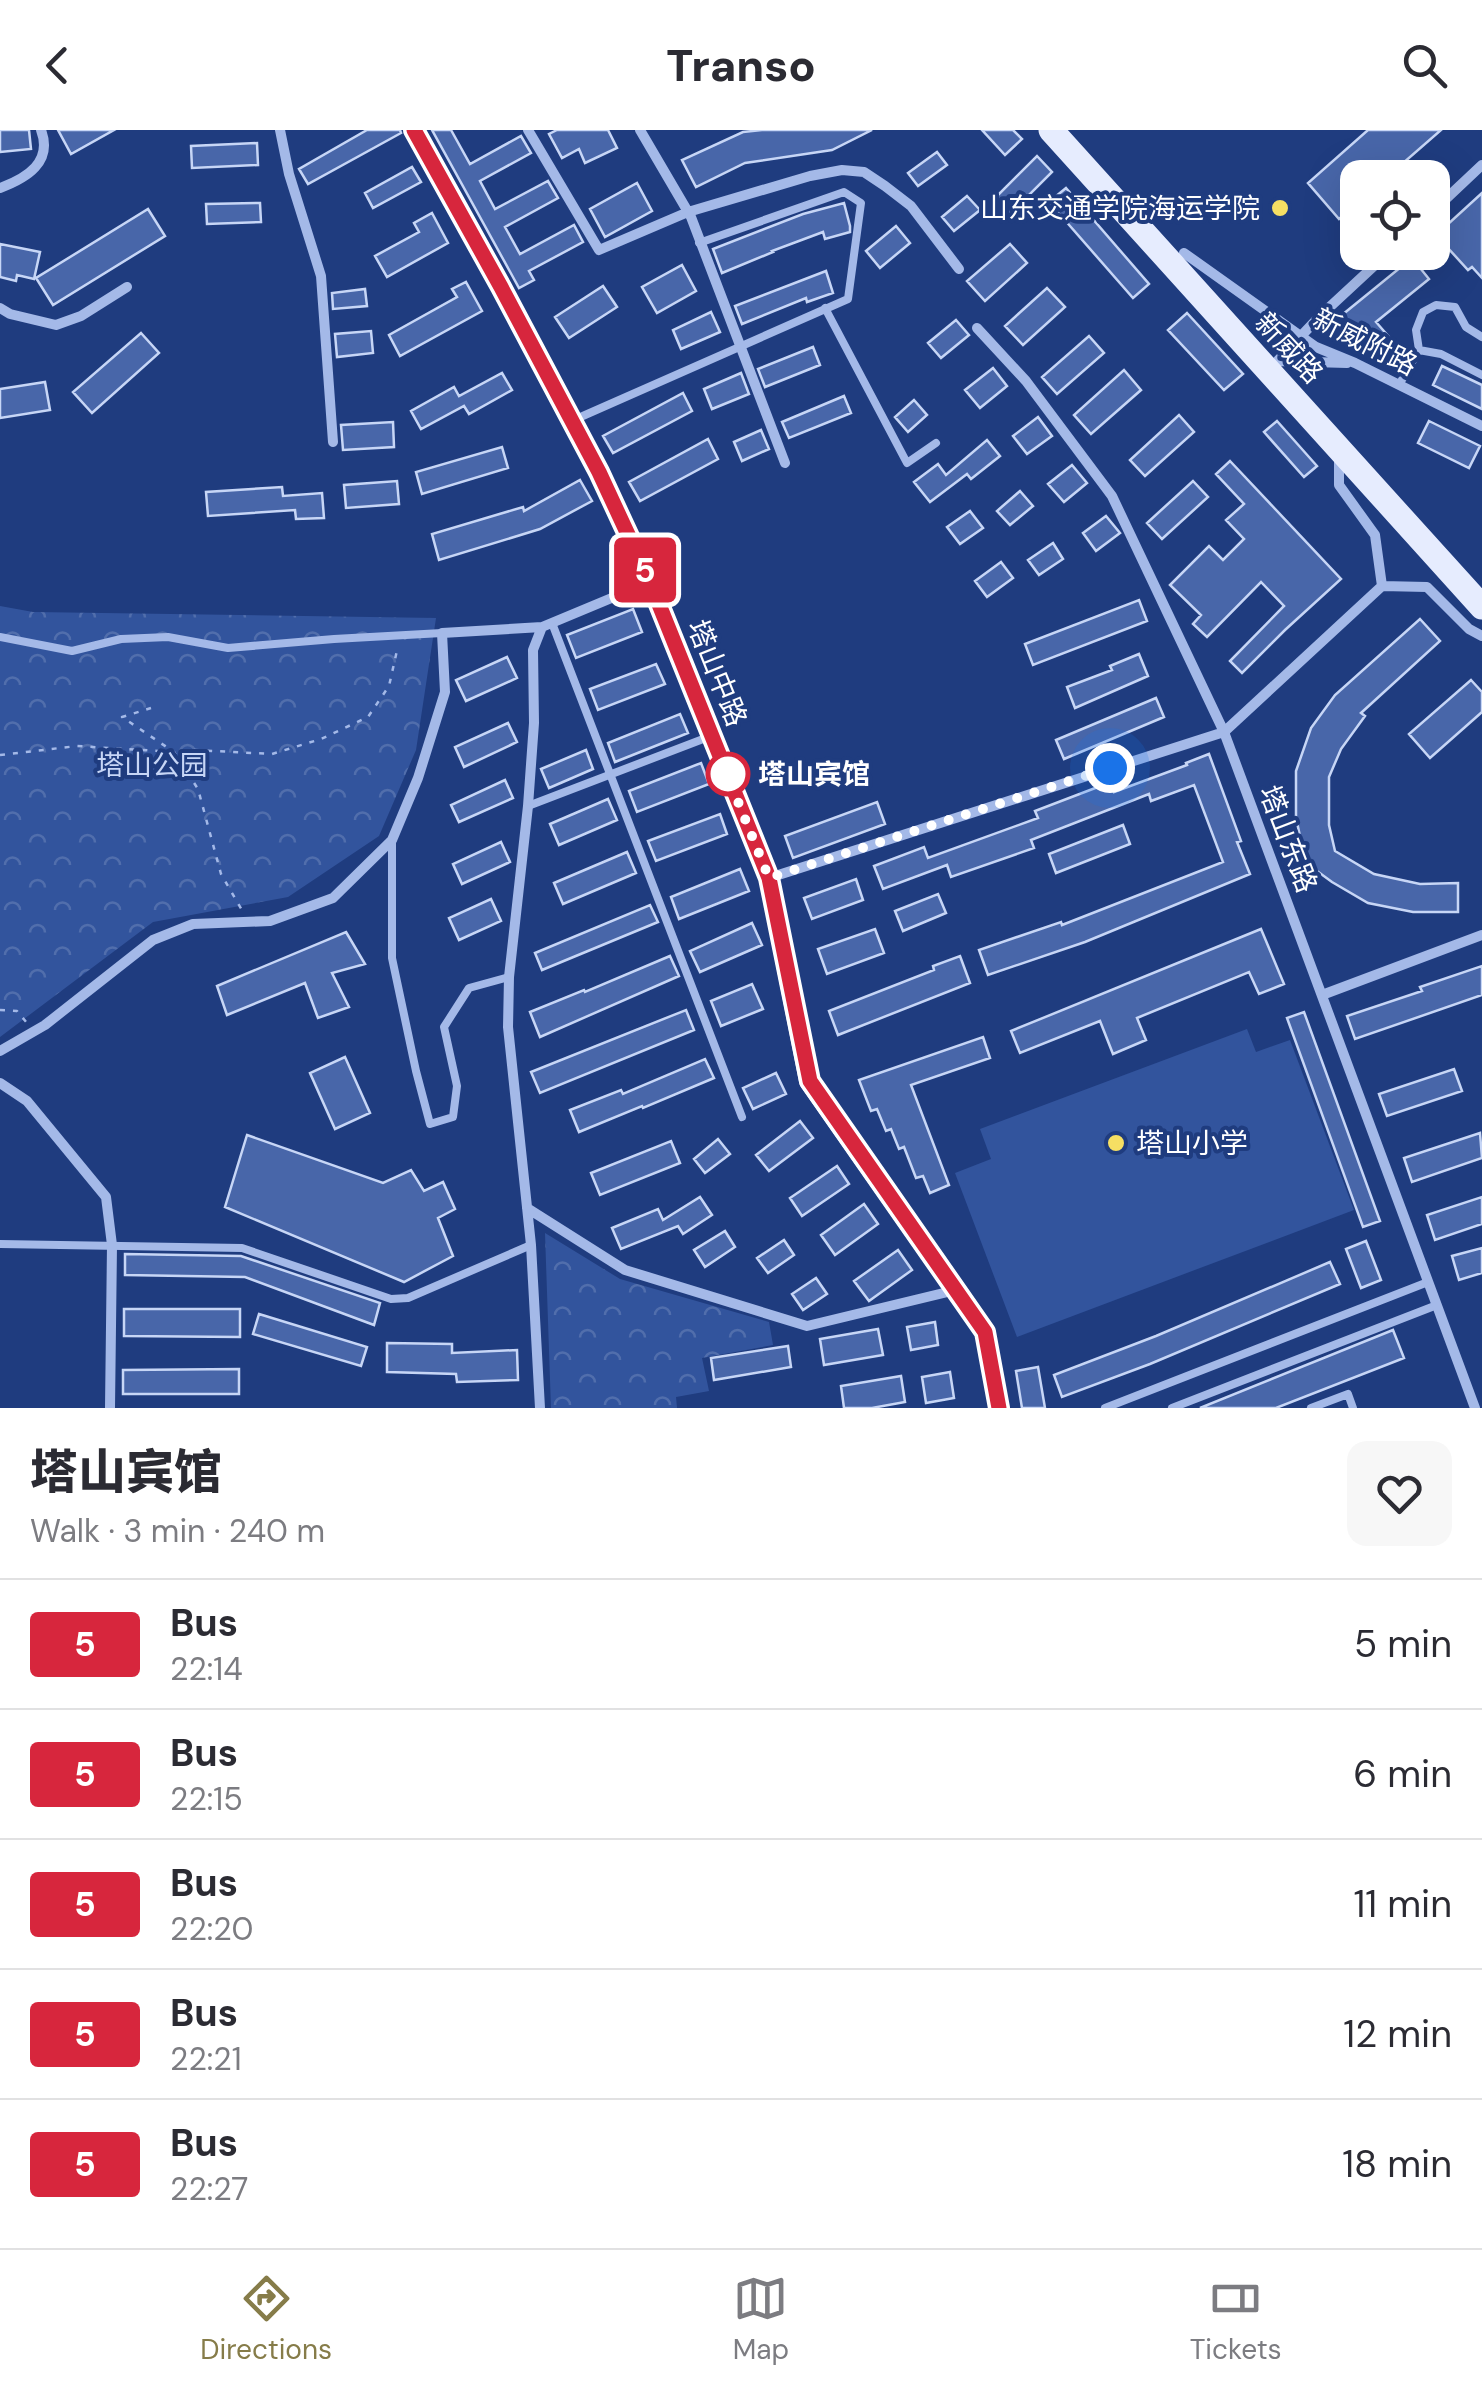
<!DOCTYPE html>
<meta charset="utf-8">
<style>
:root{--surface:#fff;--page:#f7f7f7;--text:#2b2b33;--muted:#7c7c81;--line:#e1e1e2;--accent:#867c49}
body{margin:0;font-family:"DM Sans","Noto Sans SC",sans-serif;background:var(--page);color:var(--text);height:100vh;display:flex;flex-direction:column;font-size:38px;white-space:nowrap}
*{box-sizing:border-box;margin:0}
p{font-size:32px;color:var(--muted)}
.icon{flex:none;width:55px;height:55px;fill:none;stroke:currentColor;stroke-width:2;stroke-linecap:round;stroke-linejoin:round}
.map{position:relative;height:1278px;overflow:hidden}
.details{display:flex;flex-direction:column;background:var(--surface);flex:1}
.details>*{flex:none}
.badge{padding:0 20px;border-radius:8px;font-size:35px;line-height:65px}
.tools{position:absolute;left:1340px;top:30px;display:grid;gap:20px}
.tools a{display:grid;place-items:center;width:110px;height:110px;border-radius:20px;background:var(--surface);box-shadow:0 10px 40px #0002;font-size:50px}
.you{position:absolute;width:50px;height:50px;margin:-25px;border:8px solid #fff;border-radius:50%;background:#1a73e8;box-shadow:0 0 0 15px #1a73e833}
.map>.badge{position:absolute;translate:-50% -50%;box-shadow:0 0 0 5px #fff}
.round{display:grid;place-items:center;flex:none;width:105px;height:105px;border-radius:20px;background:var(--page)}
.head{display:flex;align-items:center;justify-content:space-between;height:170px;padding:0 30px}
h1{font-size:48px;font-weight:800;line-height:75px}
ul{padding:0;list-style:none}
li{display:flex;align-items:center;gap:30px;height:130px;padding:0 30px;border-top:2px solid var(--line)}
li div{flex:1}
li b{display:block;font-size:38px}
li em{font-style:normal}
li .badge{min-width:110px;font-weight:700;text-align:center}
header{display:flex;justify-content:space-between;align-items:center;height:130px;padding:0 30px;background:var(--surface);font-size:45px;font-weight:800}
.tabs{display:flex;justify-content:space-around;align-items:center;height:140px;border-top:2px solid var(--line);background:var(--surface);font-size:28px;color:var(--muted)}
.tabs a{display:grid;justify-items:center;gap:5px}
.tabs .on{color:var(--accent)}
.map>svg:first-child{display:block}
.forest{fill:url(#forest-crowns)}
.garden{fill:#32549d}
.building{fill:#4866a9;stroke:#c7d6f6;stroke-width:2.5}
.lines{fill:none;stroke-linecap:round;stroke-linejoin:round}
.path{stroke:#a4b9e8;stroke-width:2.5;stroke-dasharray:5 8;stroke-linecap:butt}
.lane{stroke:#a4b9e8;stroke-width:8}
.street{stroke:#a4b9e8;stroke-width:10}
.secondary{stroke:#cedaf6;stroke-width:20}
.primary{stroke:#e6ecfe;stroke-width:25}
.line-casing{stroke:#fff;stroke-width:22}
.line{stroke:#d7263d;stroke-width:15}
.walk{stroke:#fff;stroke-width:10;stroke-dasharray:0 18}
.poi-dot{fill:#f6df63;stroke:#1f3c7f;stroke-width:4}
.stop-dot{fill:#fff;stroke:#d7263d;stroke-width:5}
.labels{text-anchor:middle;dominant-baseline:central;stroke-width:8;stroke-linejoin:round;paint-order:stroke}
.poi-label{font-size:28px;fill:#fff;stroke:#1f3c7f;text-anchor:end}
.street-label{font-size:28px;fill:#fff;stroke:#1f3c7f}
.park-label{font-size:28px;fill:#c7d6f6;stroke:#1f3c7f}
.stop-label{font-size:28px;font-weight:bold;fill:#fff;stroke:#1f3c7f;text-anchor:start}
</style>
<header><svg class="icon" aria-label="back" viewBox="0 0 24 24"><path d="M15 5l-7 7 7 7"/></svg>Transo<svg class="icon" aria-label="search" viewBox="0 0 24 24"><circle cx="10" cy="10" r="6"/><path d="M15 15l6 6"/></svg></header>
<div class="map">
<svg width="1482" height="1278" viewBox="0 0 1482 1278">
<defs>
<pattern id="forest-crowns" width="20" height="18" patternUnits="userSpaceOnUse" patternTransform="scale(2.5)"><rect width="20" height="18" fill="#32549d"/><path d="M2 6a3 3 0 1 1 6 0M12 15a3 3 0 1 1 6 0" fill="none" stroke="#516eac"/></pattern>
</defs>
<rect width="100%" height="100%" fill="#1f3c7f"/>
<!-- forest -->
<path class="forest" d="M0,476l33,6 403,6 -20,132 -37,86 -91,61 -135,25 -153,115z
M545,1103l75,46 149,43 4,23 -71,13 7,33 -33,6 1,11h-126z"/>
<!-- garden -->
<path class="garden" d="M1247,899l9,23 34,-12 64,170 -337,127 -62,-164 36,-14 -11,-30z"/>
<!-- building -->
<path class="building" d="M0,0h29l2,19 -31,3z
M58,0h56l-43,24z
M367,0h33l1,3 -93,51 -9,-15z
M432,0h19l19,34 51,-28 10,17 -51,28 15,28 53,-28 10,17 -53,29 15,27 54,-29 9,17 -54,29 5,9 -15,8z
M557,0h51l9,18 -32,15 -6,-14 -17,9 -13,-24z
M762,0h110l-40,20 -87,13 -49,24 -14,-27 61,-28z
M982,0h31l9,9 -17,16z
M1368,0h73l-55,48h-28v25l-19,16 -31,-36z
M257,13l1,22 -66,3 -1,-22z
M937,22l10,13 -29,21 -10,-13z
M1037,26l15,16 -43,43 -16,-15z
M412,37l9,15 -48,26 -8,-15z
M637,53l15,28 -47,26 -15,-28z
M1066,58l83,96 -16,14 -84,-96z
M1482,63v85l-10,-11 -4,3 -32,-35z
M967,66l13,14 -26,21 -12,-14z
M260,73l1,19 -54,2 -1,-20z
M844,73l6,23v6l-25,7 -2,-7 -51,19 1,1 -51,21 -9,-24 90,-35z
M148,79l17,27 -112,69 -17,-27z
M432,83l16,30 -61,34 -12,-21 44,-24 -5,-9z
M896,96l14,17 -30,25 -14,-17z
M0,114l40,8 -6,27 -17,-4 -1,6 -16,-4z
M1010,114l17,19 -42,38 -18,-20z
M1412,128l17,21 -53,43 21,24 -17,14 -38,-45z
M682,135l14,26 -39,22 -15,-26z
M826,141l7,22 -26,9 -1,-4 -64,26 -7,-18z
M466,152l16,29 -82,45 -11,-21 68,-38 -5,-8z
M603,156l14,21 -48,31 -14,-21z
M1047,158l18,19 -42,38 -18,-19z
M365,159l2,17 -34,3 -1,-16z
M711,182l9,20 -39,17 -8,-19z
M1187,183l56,61 -19,16 -56,-60z
M956,190l13,15 -28,23 -13,-15z
M371,201l2,22 -36,4 -2,-23z
M141,203l18,20 -67,60 -19,-21z
M1089,206l15,17 -47,41 -15,-17z
M813,217l7,18 -55,22 -7,-18z
M1442,236l40,19v24l-49,-24z
M993,238l14,18 -27,22 -15,-18z
M1124,240l17,20 -50,44 -17,-19z
M502,243l10,17 -43,24 -5,-8 -43,23 -10,-18 43,-24 5,9z
M741,243l8,21 -37,15 -8,-20z
M45,252l5,28 -50,8v-29z
M683,263l9,18 -79,42 -10,-17z
M844,266l7,17 -62,25 -7,-16z
M914,270l13,15 -19,17 -13,-15z
M1179,285l15,17 -49,44 -15,-16z
M1038,287l14,19 -25,18 -14,-18z
M1277,291l40,45 -13,11 -40,-45z
M1429,291l51,25 -11,22 -51,-25z
M393,292l1,25 -51,3 -2,-25z
M761,300l8,19 -27,12 -8,-19z
M708,309l10,20 -78,42 -11,-19z
M987,310l13,16 -29,23 -4,-5 -37,28 -16,-20 24,-18 8,11z
M502,317l6,21 -86,26 -6,-22z
M1230,331l111,118 -56,51 -43,43 -12,-12 54,-55 -23,-24 -54,55 -14,-13 8,-9 -31,-30 39,-39 14,14 21,-21 -18,-19 18,-16 -28,-30z
M1072,335l15,18 -23,19 -16,-18z
M580,350l12,21 -52,28 -101,31 -7,-26 91,-27 1,4z
M397,351l2,23 -53,4 -2,-23z
M1193,351l15,16 -46,42 -15,-16z
M282,357l1,9 39,-3 2,25 -28,1 -1,-9 -87,6 -2,-24z
M1020,361l13,15 -23,19 -13,-14z
M970,381l13,17 -23,16 -13,-17z
M1106,386l14,17 -24,18 -13,-18z
M1053,413l10,16 -24,16 -11,-15z
M1001,432l12,16 -26,19 -12,-16z
M1139,470l8,21 -114,44 -8,-21z
M633,479l9,23 -66,26 -9,-23z
M1420,489l20,22 -79,72 4,3 -24,33 -12,28v48l6,26 39,23 46,10 38,-1v29h-45l-45,-9 -36,-21 -26,-19 -10,-45v-47l15,-43 24,-33z
M1139,524l9,22 -73,32 -8,-21 45,-17 -2,-4z
M507,527l10,21 -51,23 -10,-21z
M656,534l9,20 -67,26 -8,-21z
M1471,550l11,12v20l-52,46 -21,-24z
M1156,568l8,19 -100,42 -8,-19z
M680,584l8,19 -73,29 -7,-19z
M508,593l9,19 -53,25 -9,-20z
M586,620l7,19 -44,19 -8,-19z
M1209,624l32,87 -4,1 13,32 -165,68 -97,33 -9,-25 82,-28 1,3 161,-63 -29,-77 -43,16 -2,-7 -118,46 3,8 -83,29 -4,-12 -64,24 -9,-23 50,-19 4,11 110,-40 -3,-7 76,-29 3,10 73,-27 -1,-2z
M701,633l8,21 -72,28 -8,-21z
M505,650l8,18 -54,24 -8,-17z
M608,669l9,21 -58,25 -9,-21z
M877,672l8,22 -92,34 -8,-22z
M720,684l7,20 -71,27 -8,-20z
M1123,695l7,19 -74,29 -7,-19z
M501,712l9,20 -48,22 -9,-20z
M627,722l9,21 -73,31 -9,-21z
M740,739l9,22 -70,28 -8,-22z
M856,749l7,21 -51,19 -8,-21z
M938,764l8,19 -43,18 -8,-20z
M491,769l10,22 -42,19 -10,-22z
M650,775l8,17 -116,48 -7,-17z
M752,793l10,22 -62,27 -10,-21z
M875,799l9,24 -57,21 -9,-25z
M1261,799l23,55 -25,10 -10,-22 -112,46 9,22 -33,14 -13,-33 -80,32 -9,-22z
M346,802l19,32 -33,9 17,34 -31,11 -13,-35 -78,32 -10,-29z
M670,826l9,20 -139,61 -10,-25 54,-22 1,2z
M960,826l10,27 -132,52 -9,-24 105,-41 -1,-4z
M1482,836v29l-127,44 -8,-23 75,-25 -2,-4z
M752,854l11,25 -42,17 -10,-25z
M686,880l8,20 -154,63 -9,-21z
M1304,882l76,209 -17,6 -76,-209z
M983,907l7,21 -79,27 38,100 -19,8 -7,-17 -7,2 -12,-31 -5,2 -8,-20 -5,2 -9,-22 -6,2 -12,-31z
M345,927l25,56 -35,16 -25,-56z
M705,929l9,19 -71,30 -1,-2 -63,26 -9,-22 51,-20 2,4z
M1454,939l8,22 -75,25 -8,-22z
M776,943l10,21 -33,15 -10,-21z
M800,991l13,17 -44,33 -13,-16z
M1480,1003l2,25 -70,24 -8,-24z
M247,1005l136,48 28,-13 13,21 19,-9 12,27 -17,9 15,38 -49,26 -179,-75z
M718,1009l12,15 -25,19 -11,-14z
M671,1011l9,22 -80,32 -9,-22z
M837,1036l12,18 -47,32 -12,-18z
M700,1067l12,18 -29,19 -5,-8 -57,23 -9,-21 46,-19 5,11z
M1482,1067v27l-47,16 -8,-25z
M864,1074l14,20 -43,31 -14,-20z
M725,1101l10,16 -30,20 -11,-17z
M784,1110l10,15 -26,18 -11,-15z
M1366,1111l15,39 -20,8 -15,-39z
M1482,1118v25l-23,7 -7,-24z
M898,1120l14,20 -43,31 -15,-20z
M125,1124l116,2 139,47 -6,22 -129,-48 -120,-2z
M1330,1132l10,22 -190,80 -88,33 -8,-22 102,-39z
M816,1148l11,16 -24,16 -11,-16z
M124,1179h116v28l-116,-1z
M259,1184l108,33 -6,19 -108,-32z
M935,1192l3,23 -27,5 -4,-23z
M878,1199l5,26 -59,10 -4,-26z
M1393,1200l11,28 -128,50h-76z
M387,1213l65,1v9l65,-3 1,30 -61,2 -1,-8 -69,-2z
M788,1216l3,21 -77,13 -3,-22z
M1038,1237l7,41h-23l-6,-37z
M239,1239v25h-116v-24z
M950,1242l4,26 -28,5 -4,-26z
M901,1246l4,26 -33,6h-28l-3,-22z"/>
<g class="lines">
<!-- path -->
<path class="path" d="M151,578l-29,9 52,35 24,37 23,85 22,38
M0,625l77,-9 97,6 20,-2 78,4 49,-15 47,-22 21,-31 9,-40
M0,880l17,1 10,12"/>
<!-- lane -->
<path class="lane" d="M825,178l82,155 29,-20
M1419,220l22,4 41,21
M1399,255l20,-35 -3,-20 7,-18 13,-7 19,2 11,20 16,10
M576,289l272,-120 13,-96 -17,-11 -145,51
M552,493l190,494
M0,507l72,14 49,-12 47,-2 60,11 106,-9 108,-6
M528,676l183,-70
M392,710v118l24,113 14,53 23,-7 4,-31 -13,-59 25,-39 40,-11
M0,1114l242,4 149,51 17,-1 123,-53
M1105,1278l323,-126
M1172,1278l265,-103
M1311,1278l37,-14 5,14"/>
<!-- street -->
<path class="street" d="M280,0l9,44 32,102 12,166
M528,0l71,120 89,-38 122,-36 32,-6 22,2 21,14 26,20 48,63
M640,0l51,87 94,246
M0,58c27,-10 53,-26 41,-58
M1432,82l50,-47
M1184,123l132,94 39,16 127,63
M0,178l10,6 46,11 25,-9 46,-29
M977,198l49,53 86,115 112,236 251,676
M1278,231l69,2
M1268,241l52,-55 69,-64
M1339,328v27l36,50 7,51
M769,748l455,-146 158,-146 45,1 42,42 13,7
M1322,865l160,-60
M0,921l45,-26 108,-85 40,-16 77,-3 63,-23 59,-58 26,-62 27,-86 -3,-59 100,-6
M0,953l27,18 79,96 6,48 -2,163
M527,1078l98,62 182,56 149,-36
M540,1278l-9,-163 -23,-218 1,-50 19,-171 6,-83 -1,-73 9,-23 108,-45"/>
<!-- secondary -->
<path class="secondary" d="M414,0l87,157 98,185 51,110 119,296 40,203 176,251 14,76"/>
<!-- primary -->
<path class="primary" d="M1051,0l431,477"/>
</g>
<g class="lines">
<defs>
<path id="line" d="M414,0l87,157 98,185 51,110 119,296 41,203 175,251 14,76"/>
</defs>
<!-- line casing -->
<use href="#line" class="line-casing"/>
<!-- line -->
<use href="#line" class="line"/>
<!-- walk -->
<path class="walk" d="M728,644l-2,-2 43,106 341,-110"/>
</g>
<!-- markers -->
<g class="poi-dot">
<circle cx="1280" cy="78" r="10"/>
<circle cx="1116" cy="1013" r="10"/>
</g>
<circle class="stop-dot" cx="728" cy="644" r="20"/>
<g class="labels">
<!-- poi labels -->
<g class="poi-label">
<text x="1260" y="78">山东交通学院海运学院</text>
<text x="1136" y="1013" text-anchor="start">塔山小学</text>
</g>
<!-- street labels -->
<g class="street-label">
<text transform="translate(1365 212) rotate(27)">新威附路</text>
<text transform="translate(1289 218) rotate(47)">新威路</text>
<text transform="translate(717 543) rotate(68)">塔山中路</text>
<text transform="translate(1288 709) rotate(69)">塔山东路</text>
</g>
<!-- park labels -->
<g class="park-label">
<text x="152" y="635">塔山公园</text>
</g>
<!-- stop labels -->
<g class="stop-label">
<text x="758" y="644">塔山宾馆</text>
</g>
</g>
</svg>
<div class="tools">
<a><svg class="icon" aria-label="locate" viewBox="0 0 24 24"><circle cx="12" cy="12" r="6"/><path d="M12 2v4M12 18v4M2 12h4M18 12h4"/></svg></a>
</div>
<div class="you" style="left:1110px;top:638px"></div>
<b class="badge" style="left:645px;top:440px;background:#d7263d;color:#fff">5</b>
</div>
<section class="details">
<div class="head"><div><h1>塔山宾馆</h1><p>Walk · 3 min · 240 m</p></div><a class="round"><svg class="icon" aria-label="heart" viewBox="0 0 24 24"><path d="M12 20l-8-8c-3-5 5-10 8-4 3-6 11-1 8 4z"/></svg></a></div>
<ul>
<li><span class="badge" style="background:#d7263d;color:#fff">5</span><div><b>Bus</b><p>22:14</p></div><em>5 min</em></li>
<li><span class="badge" style="background:#d7263d;color:#fff">5</span><div><b>Bus</b><p>22:15</p></div><em>6 min</em></li>
<li><span class="badge" style="background:#d7263d;color:#fff">5</span><div><b>Bus</b><p>22:20</p></div><em>11 min</em></li>
<li><span class="badge" style="background:#d7263d;color:#fff">5</span><div><b>Bus</b><p>22:21</p></div><em>12 min</em></li>
<li><span class="badge" style="background:#d7263d;color:#fff">5</span><div><b>Bus</b><p>22:27</p></div><em>18 min</em></li>
</ul>
</section>
<nav class="tabs">
<a class="on"><svg class="icon" aria-label="directions" viewBox="0 0 24 24"><path d="M12 3l9 9-9 9-9-9zM9 14v-3h6M13 9l2 2-2 2"/></svg>Directions</a>
<a><svg class="icon" aria-label="map" viewBox="0 0 24 24"><path d="M3 6l6-2 6 2 6-2v14l-6 2-6-2-6 2zM9 4v14M15 6v14"/></svg>Map</a>
<a><svg class="icon" aria-label="tickets" viewBox="0 0 24 24"><path d="M3 7h18v10H3zM15 7v10"/></svg>Tickets</a>
</nav>
